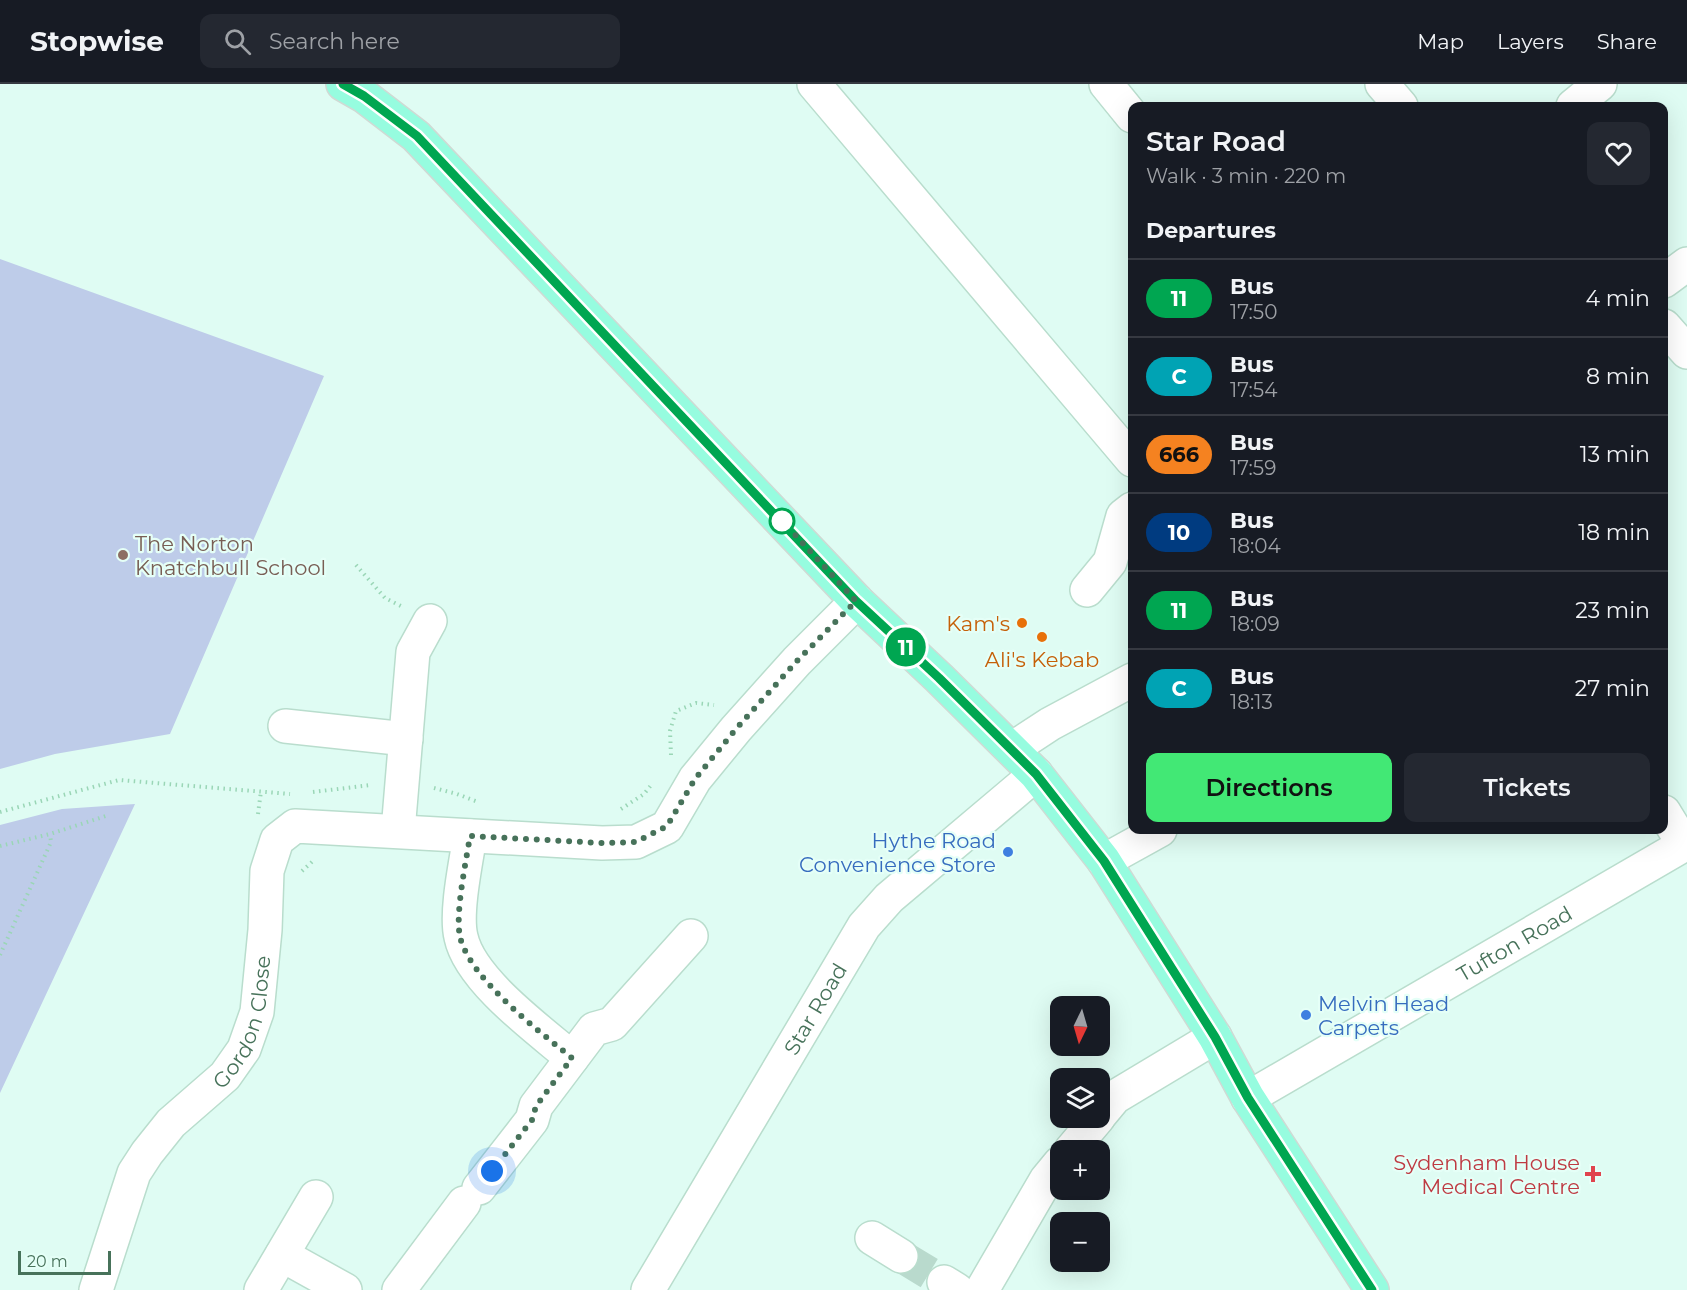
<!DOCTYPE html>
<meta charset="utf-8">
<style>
:root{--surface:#171b24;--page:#242831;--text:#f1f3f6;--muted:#9ea1a6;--line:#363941;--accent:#42e875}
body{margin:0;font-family:Montserrat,sans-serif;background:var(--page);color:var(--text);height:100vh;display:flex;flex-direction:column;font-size:22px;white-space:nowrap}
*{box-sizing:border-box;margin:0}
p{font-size:20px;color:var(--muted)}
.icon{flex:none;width:33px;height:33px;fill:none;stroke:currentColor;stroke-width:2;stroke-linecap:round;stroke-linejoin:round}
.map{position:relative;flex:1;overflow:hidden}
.sheet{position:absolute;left:1128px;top:18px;width:540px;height:732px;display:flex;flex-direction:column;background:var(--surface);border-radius:12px;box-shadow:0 6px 24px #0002}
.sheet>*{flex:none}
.badge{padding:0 12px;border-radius:20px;font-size:21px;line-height:39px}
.needle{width:39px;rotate:185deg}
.buttons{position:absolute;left:1050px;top:912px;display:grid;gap:12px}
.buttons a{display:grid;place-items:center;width:60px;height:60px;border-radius:12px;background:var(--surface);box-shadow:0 6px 24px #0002;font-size:30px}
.scale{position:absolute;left:18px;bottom:15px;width:93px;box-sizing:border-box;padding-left:6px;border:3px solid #47725a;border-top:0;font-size:16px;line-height:21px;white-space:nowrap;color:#47725a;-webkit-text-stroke:4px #e5fff7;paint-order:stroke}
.you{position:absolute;width:30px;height:30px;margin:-15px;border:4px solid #fff;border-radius:50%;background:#1a73e8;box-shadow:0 0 0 9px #1a73e833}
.map>.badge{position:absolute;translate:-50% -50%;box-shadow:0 0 0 3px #fff}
h2{padding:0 18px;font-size:22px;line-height:54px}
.round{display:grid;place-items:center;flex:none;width:63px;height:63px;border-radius:12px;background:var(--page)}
.head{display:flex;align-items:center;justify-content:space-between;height:102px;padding:0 18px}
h1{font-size:28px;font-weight:600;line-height:45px}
.cta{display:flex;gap:12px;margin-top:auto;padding:12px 18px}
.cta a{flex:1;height:69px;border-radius:12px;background:var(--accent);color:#111;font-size:24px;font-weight:600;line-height:69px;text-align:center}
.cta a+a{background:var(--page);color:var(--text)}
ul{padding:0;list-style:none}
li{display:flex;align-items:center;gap:18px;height:78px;padding:0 18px;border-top:2px solid var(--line)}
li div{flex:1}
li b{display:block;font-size:22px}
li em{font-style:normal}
li .badge{min-width:66px;font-weight:700;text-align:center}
header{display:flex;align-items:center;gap:36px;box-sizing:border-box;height:84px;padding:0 30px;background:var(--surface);border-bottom:2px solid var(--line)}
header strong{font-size:28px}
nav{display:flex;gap:33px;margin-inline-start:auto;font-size:21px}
.search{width:420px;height:54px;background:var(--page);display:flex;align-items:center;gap:15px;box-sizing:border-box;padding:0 21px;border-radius:12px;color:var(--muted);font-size:22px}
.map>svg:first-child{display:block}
.green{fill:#becce9}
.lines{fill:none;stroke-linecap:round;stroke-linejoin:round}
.minor-tunnel{stroke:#b9dacd;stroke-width:33;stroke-dasharray:33 16;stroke-linecap:butt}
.minor-casing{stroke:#b9ddcd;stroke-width:36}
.major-casing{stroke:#cfdad4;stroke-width:36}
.path{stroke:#9ad6b6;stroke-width:4;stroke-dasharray:1.5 4.5;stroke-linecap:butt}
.minor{stroke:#fff;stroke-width:33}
.major{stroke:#96fcdf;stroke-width:33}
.line-casing{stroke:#fff;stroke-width:14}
.line{stroke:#00a651;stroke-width:9}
.walk{stroke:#47725a;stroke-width:6;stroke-dasharray:0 10.8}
.stop-dot{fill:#fff;stroke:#00a651;stroke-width:3}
.education-dot{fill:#8d6e63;stroke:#e5fff7;stroke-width:2}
.food-dot{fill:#e8710a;stroke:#e5fff7;stroke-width:2}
.shop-dot{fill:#3f7fe0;stroke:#e5fff7;stroke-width:2}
.health-dot{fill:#e0444e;stroke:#e5fff7;stroke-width:2}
.labels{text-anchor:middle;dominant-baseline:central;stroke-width:4.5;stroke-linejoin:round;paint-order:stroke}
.education-label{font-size:21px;fill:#785e54;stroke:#e5fff7;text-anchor:start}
.food-label{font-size:21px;fill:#c56008;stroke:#e5fff7;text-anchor:end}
.shop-label{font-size:21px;fill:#366cbe;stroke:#e5fff7;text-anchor:end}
.street-label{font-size:21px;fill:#47725a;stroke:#e5fff7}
.health-label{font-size:21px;fill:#be3a42;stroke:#e5fff7;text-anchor:end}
</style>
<header>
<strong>Stopwise</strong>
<div class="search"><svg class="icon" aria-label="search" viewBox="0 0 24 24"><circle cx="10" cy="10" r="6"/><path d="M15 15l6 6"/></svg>Search here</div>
<nav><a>Map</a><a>Layers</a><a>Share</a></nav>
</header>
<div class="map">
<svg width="1687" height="1206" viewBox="0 0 1687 1206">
<rect width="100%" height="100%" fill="#dffcf3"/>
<!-- green -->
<path class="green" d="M0,175l324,117 -154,358 -115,20 -55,15z
M135,720l-135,289v-268l62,-16z"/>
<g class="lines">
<!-- minor-tunnel -->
<path class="minor-tunnel" d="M901,1172l43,26"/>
<defs>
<g id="minor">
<path d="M814,0l318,376"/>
<path d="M1106,0l26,32"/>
<path d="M1382,0l19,22"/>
<path d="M1573,22l27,-22"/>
<path d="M1664,197l23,-17"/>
<path d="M1664,242l23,26"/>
<path d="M1087,506l23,-28 13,-46 9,-7"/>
<path d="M285,642l121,13"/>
<path d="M1012,665l38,-25 82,-44"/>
<path d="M1664,728l20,33"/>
<path d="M398,747l15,-179 17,-31"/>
<path d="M470,752c-4,26 -15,77 -9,101 9,43 78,93 111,121"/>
<path d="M1104,777l56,-31"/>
<path id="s1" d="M1248,1014l439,-255"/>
<path d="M1100,1031l15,-18 100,-60"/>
<path d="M1071,1066l27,-32"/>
<path d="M479,1104l53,-68 4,-14 58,-77 18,-5 79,-88"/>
<path d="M872,1154l29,18"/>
<path d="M282,1171l63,35"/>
<path d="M944,1198l13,8"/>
<path id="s2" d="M96,1206l38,-117 13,-20 24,-30 54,-47 19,-27 13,-37 8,-82 2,-59 10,-31 18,-14 307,17 34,-1 31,-15 28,-48 41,-50 61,-68 60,-60"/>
<path d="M261,1206l55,-93"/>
<path d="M399,1206l65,-87"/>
<path id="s3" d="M648,1206l216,-364 25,-28 147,-124"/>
<path d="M982,1206l64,-110 14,-17"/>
</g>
<path id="major" d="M343,0l21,12 52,40 441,465 82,77 97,96 68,87 111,176 33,61 124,192"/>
</defs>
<!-- minor casing -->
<use href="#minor" class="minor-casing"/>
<!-- major casing -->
<use href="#major" class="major-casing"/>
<!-- path -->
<path class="path" d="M356,481l29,33 18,9
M671,671l-1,-24 6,-20 20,-8 18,2
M434,704l23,6 21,8
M313,708l58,-7
M621,725l23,-15 8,-10
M0,728l119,-32 171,14
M258,730l3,-23
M0,762l50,-12 59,-19
M302,787l12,-11
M0,871l51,-113 -1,-8"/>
<!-- minor -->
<use href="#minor" class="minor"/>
<!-- major -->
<use href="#major" class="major"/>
</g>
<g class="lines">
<defs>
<path id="line" d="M343,0l21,12 53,40 439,465 83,77 97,96 68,87 111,176 33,61 124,192"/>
</defs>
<!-- line casing -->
<use href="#line" class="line-casing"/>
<!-- line -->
<use href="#line" class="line"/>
<!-- walk -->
<path class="walk" d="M492,1087l40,-51 4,-14 36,-48c-33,-27 -102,-79 -112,-121 -5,-24 6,-75 10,-101l132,7 34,-1 31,-16 28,-47 41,-50 61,-68 59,-60 -80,-87 6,7"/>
</g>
<!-- markers -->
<circle class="stop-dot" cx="782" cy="437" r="12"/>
<circle class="education-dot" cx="123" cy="471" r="6"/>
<g class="food-dot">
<circle cx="1022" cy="539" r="6"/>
<circle cx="1042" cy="553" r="6"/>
</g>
<g class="shop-dot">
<circle cx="1008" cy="768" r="6"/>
<circle cx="1306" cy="931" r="6"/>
</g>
<path class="health-dot" d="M1590 1081h6v6h6v6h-6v6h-6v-6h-6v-6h6z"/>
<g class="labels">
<!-- education labels -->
<g class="education-label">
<text x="135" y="459">The Norton<tspan x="135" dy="24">Knatchbull School</tspan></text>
</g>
<!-- food labels -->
<g class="food-label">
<text x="1010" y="539">Kam's</text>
<text x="1042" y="575" text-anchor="middle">Ali's Kebab</text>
</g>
<!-- shop labels -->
<g class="shop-label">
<text x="996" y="756">Hythe Road<tspan x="996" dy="24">Convenience Store</tspan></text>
<text x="1318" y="919" text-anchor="start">Melvin Head<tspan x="1318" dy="24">Carpets</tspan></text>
</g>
<!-- street labels -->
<g class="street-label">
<text stroke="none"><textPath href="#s1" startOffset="308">Tufton Road</textPath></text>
<text stroke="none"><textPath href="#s3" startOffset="327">Star Road</textPath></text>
<text stroke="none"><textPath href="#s2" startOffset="315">Gordon Close</textPath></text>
</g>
<!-- health labels -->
<g class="health-label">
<text x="1580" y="1078">Sydenham House<tspan x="1580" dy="24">Medical Centre</tspan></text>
</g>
</g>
</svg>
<div class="buttons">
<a><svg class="needle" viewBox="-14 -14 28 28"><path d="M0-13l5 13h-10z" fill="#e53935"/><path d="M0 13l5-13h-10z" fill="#9ea1a6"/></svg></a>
<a><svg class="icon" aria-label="layers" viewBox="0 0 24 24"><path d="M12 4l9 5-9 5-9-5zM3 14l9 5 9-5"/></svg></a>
<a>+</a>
<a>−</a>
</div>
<div class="scale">20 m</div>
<div class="you" style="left:492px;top:1087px"></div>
<b class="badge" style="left:906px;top:563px;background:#00a651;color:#fff">11</b>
<section class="sheet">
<div class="head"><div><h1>Star Road</h1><p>Walk · 3 min · 220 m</p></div><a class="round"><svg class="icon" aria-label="heart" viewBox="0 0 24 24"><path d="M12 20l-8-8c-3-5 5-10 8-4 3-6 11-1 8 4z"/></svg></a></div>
<h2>Departures</h2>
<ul>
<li><span class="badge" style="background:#00a651;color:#fff">11</span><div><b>Bus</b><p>17:50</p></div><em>4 min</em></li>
<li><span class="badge" style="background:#00a3b4;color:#fff">C</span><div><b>Bus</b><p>17:54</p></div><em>8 min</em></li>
<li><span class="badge" style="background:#f58220;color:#111">666</span><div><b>Bus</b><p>17:59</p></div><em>13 min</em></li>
<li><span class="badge" style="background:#003b80;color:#fff">10</span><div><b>Bus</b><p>18:04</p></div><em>18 min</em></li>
<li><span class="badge" style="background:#00a651;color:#fff">11</span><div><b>Bus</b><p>18:09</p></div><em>23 min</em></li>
<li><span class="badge" style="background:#00a3b4;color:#fff">C</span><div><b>Bus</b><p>18:13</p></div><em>27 min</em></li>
</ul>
<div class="cta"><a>Directions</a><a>Tickets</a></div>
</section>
</div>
